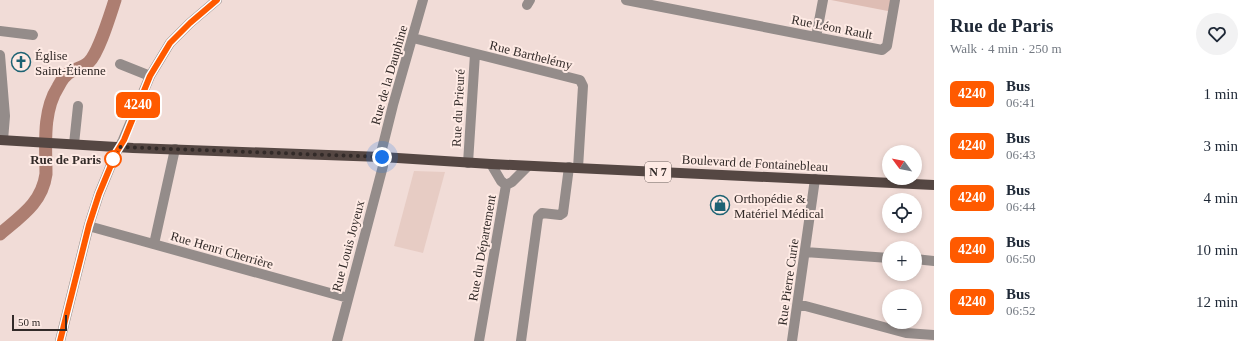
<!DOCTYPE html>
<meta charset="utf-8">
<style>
:root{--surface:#fff;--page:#f2f2f3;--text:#1f2937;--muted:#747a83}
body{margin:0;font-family:Georgia,serif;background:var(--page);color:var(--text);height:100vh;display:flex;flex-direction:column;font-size:15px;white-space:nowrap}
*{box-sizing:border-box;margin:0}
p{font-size:13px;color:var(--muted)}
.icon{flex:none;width:22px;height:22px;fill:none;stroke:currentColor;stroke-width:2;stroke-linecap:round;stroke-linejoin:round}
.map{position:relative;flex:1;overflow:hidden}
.details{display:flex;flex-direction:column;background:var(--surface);width:320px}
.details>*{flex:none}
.badge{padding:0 8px;border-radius:6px;font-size:14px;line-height:26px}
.needle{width:26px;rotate:302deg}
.tools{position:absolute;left:882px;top:145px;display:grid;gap:8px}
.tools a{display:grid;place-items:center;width:40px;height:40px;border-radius:50%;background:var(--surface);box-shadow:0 2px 6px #0003;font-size:20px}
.scale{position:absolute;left:12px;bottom:10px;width:55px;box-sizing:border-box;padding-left:4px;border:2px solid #322a28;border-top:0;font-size:11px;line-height:14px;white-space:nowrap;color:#322a28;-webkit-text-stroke:3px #feeae4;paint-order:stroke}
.you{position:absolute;width:20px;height:20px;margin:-10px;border:3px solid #fff;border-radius:50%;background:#1a73e8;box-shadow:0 0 0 6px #1a73e833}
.map>.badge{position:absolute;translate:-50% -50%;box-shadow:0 0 0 2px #fff}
.round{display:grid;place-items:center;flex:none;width:42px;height:42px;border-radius:21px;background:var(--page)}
.headline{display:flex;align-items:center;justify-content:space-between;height:68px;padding:0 16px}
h1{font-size:19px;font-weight:800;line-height:30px}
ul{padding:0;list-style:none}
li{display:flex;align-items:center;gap:12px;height:52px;padding:0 16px}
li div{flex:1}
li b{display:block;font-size:15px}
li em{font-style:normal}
li .badge{min-width:44px;font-weight:700;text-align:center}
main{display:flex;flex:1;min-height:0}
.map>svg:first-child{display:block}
.built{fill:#e7ccc4}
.green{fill:#debdb4}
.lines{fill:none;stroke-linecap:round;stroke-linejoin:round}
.river{stroke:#ad7e71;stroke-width:13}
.minor{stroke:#948c8a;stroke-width:10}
.major{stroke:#554743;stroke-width:10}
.line-casing{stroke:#fff;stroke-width:9}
.line{stroke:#ff5a00;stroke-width:6}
.walk{stroke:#322a28;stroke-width:4;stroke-dasharray:0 7.2}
.stop-dot{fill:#fff;stroke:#ff5a00;stroke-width:2}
.labels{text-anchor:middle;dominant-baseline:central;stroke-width:4;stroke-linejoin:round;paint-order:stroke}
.shield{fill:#feeae4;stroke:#6f6460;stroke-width:1}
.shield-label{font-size:12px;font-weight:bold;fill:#322a28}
.street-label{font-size:13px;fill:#322a28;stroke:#feeae4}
.poi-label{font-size:13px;fill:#322a28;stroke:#feeae4;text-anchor:start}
.stop-label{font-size:13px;font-weight:bold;fill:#322a28;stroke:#feeae4;text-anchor:end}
</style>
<main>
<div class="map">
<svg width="934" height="341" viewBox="0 0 934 341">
<rect width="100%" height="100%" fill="#f1dcd7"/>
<!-- built -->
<path class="built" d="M414,171l31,1 -22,81 -29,-7z"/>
<!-- green -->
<path class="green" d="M831,0h64l-2,12z"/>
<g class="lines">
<!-- river -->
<path class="river" d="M0,234c21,-18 42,-31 46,-60 0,-28 -4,-62 12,-87 3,-6 8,-13 14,-16 6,-3 12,-4 17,-9 10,-10 21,-47 26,-62"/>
<!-- minor -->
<path class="minor" d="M626,0l256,50 5,-4 8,-46
M527,5l3,-5
M0,31l33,4
M816,37l7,-37
M413,38l167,42 3,6 -5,82
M0,55l5,61 -2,24
M120,64l30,12
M74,144l4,-38
M468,163l7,-109
M491,164l10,17 5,4
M506,185l6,-3 16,-16
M89,225l3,2 256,71
M154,244l21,-95
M805,252l84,6
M915,259l19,2
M798,304l108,29 28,2
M60,341l29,-116 10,-31 17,-41 7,-13 27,-64 20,-33 20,-20 27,-23
M337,341l46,-175 -1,-17 11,-44 30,-105
M479,341l27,-156
M521,341l17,-124 4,-4 18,2 3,-2 6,-46
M792,341l23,-162"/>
<!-- major -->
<path class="major" d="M0,140l133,8 249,9 109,7 443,21"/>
</g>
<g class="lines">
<defs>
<path id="line" d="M60,341l29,-116 10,-31 17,-41 8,-13 26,-64 20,-33 20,-20 27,-23"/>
</defs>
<!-- line casing -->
<use href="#line" class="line-casing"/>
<!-- line -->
<use href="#line" class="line"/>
<!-- walk -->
<path class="walk" d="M113,159l7,-12 262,10"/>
</g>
<!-- icons -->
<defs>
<symbol id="church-ring" viewBox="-11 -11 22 22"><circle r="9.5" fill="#feeae4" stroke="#1c6273" stroke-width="1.5"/><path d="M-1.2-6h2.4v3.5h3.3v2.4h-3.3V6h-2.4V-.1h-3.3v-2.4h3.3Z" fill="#1c6273"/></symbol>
<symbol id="shop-ring" viewBox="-11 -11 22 22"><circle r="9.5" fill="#feeae4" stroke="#1c6273" stroke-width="1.5"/><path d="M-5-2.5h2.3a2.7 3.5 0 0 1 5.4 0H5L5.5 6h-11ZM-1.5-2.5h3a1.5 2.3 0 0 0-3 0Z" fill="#1c6273"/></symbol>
</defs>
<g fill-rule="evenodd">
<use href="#church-ring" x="10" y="51" width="22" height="22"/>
<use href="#shop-ring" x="709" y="194" width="22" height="22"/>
</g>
<!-- markers -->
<circle class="stop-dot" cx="113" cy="159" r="8"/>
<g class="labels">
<!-- shield labels -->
<rect class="shield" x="645" y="162" width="26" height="20" rx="3"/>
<g class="shield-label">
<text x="658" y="172">N 7</text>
</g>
<!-- street labels -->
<g class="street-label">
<text transform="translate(832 27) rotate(11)">Rue Léon Rault</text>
<text transform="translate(531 55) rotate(14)">Rue Barthelémy</text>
<text transform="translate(389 75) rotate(-74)">Rue de la Dauphine</text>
<text transform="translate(458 108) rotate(-87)">Rue du Prieuré</text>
<text transform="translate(755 163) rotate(3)">Boulevard de Fontainebleau</text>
<text transform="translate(348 246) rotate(-75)">Rue Louis Joyeux</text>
<text transform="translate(482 248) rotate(-80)">Rue du Département</text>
<text transform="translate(222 250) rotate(16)">Rue Henri Cherrière</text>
<text transform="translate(788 282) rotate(-82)">Rue Pierre Curie</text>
</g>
<!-- poi labels -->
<g class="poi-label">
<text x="35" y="55">Église<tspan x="35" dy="15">Saint-Étienne</tspan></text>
<text x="734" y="198">Orthopédie &amp;<tspan x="734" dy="15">Matériel Médical</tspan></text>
</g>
<!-- stop labels -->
<g class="stop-label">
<text x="101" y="159">Rue de Paris</text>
</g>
</g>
</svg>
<div class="tools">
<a><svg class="needle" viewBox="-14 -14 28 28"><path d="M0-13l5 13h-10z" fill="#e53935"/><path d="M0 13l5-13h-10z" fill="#747a83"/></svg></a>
<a><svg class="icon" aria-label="locate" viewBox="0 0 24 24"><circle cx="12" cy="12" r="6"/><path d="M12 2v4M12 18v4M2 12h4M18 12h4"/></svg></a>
<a>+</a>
<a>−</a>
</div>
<div class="scale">50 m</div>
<div class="you" style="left:382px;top:157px"></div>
<b class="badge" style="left:138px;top:105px;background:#ff5a00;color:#fff">4240</b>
</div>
<section class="details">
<div class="headline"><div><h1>Rue de Paris</h1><p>Walk · 4 min · 250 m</p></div><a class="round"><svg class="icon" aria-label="heart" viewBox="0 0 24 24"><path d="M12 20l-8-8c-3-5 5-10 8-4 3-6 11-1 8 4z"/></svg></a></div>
<ul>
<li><span class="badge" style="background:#ff5a00;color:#fff">4240</span><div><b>Bus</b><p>06:41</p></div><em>1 min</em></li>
<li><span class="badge" style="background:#ff5a00;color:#fff">4240</span><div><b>Bus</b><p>06:43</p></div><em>3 min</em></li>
<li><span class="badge" style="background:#ff5a00;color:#fff">4240</span><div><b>Bus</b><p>06:44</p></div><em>4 min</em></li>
<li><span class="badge" style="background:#ff5a00;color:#fff">4240</span><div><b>Bus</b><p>06:50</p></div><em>10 min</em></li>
<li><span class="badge" style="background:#ff5a00;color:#fff">4240</span><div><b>Bus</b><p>06:52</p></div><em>12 min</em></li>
</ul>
</section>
</main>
